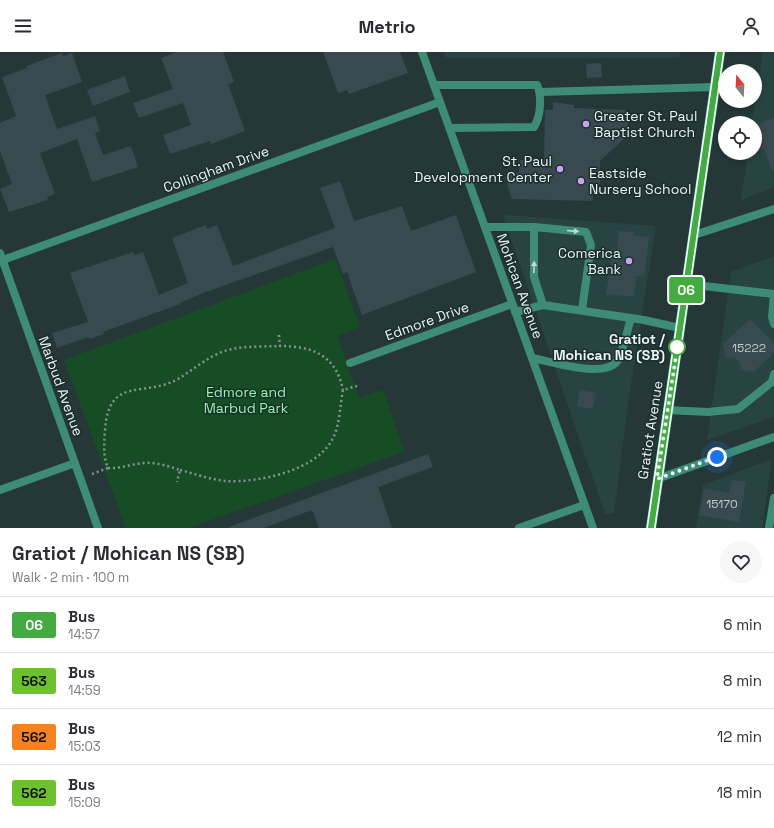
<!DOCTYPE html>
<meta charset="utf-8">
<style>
:root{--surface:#fff;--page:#f7f7f7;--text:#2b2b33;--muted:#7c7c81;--line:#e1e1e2}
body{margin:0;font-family:"Space Grotesk",sans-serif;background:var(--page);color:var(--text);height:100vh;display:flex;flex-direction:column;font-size:15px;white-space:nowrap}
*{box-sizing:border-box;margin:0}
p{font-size:13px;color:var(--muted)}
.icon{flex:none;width:22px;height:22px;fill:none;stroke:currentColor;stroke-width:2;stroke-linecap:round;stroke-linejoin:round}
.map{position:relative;height:476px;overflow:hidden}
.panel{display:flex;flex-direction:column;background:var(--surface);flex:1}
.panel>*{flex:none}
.badge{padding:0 8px;border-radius:3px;font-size:14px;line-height:26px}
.needle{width:26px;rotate:342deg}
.fabs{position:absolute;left:718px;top:12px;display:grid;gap:8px}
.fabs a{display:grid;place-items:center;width:44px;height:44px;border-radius:50%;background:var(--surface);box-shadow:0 2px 6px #0003;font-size:20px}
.you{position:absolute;width:20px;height:20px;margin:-10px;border:3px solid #fff;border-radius:50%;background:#1a73e8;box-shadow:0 0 0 6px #1a73e833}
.map>.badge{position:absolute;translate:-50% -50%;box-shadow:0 0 0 2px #fff}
.round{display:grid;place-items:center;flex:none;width:42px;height:42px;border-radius:21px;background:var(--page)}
.overview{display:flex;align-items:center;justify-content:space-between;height:68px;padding:0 12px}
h1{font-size:19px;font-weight:600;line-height:30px}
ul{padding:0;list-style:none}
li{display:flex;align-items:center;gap:12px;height:56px;padding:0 12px;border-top:1px solid var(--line)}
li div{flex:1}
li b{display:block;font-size:15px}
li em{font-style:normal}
li .badge{min-width:44px;font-weight:700;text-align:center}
header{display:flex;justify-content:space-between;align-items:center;height:52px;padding:0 12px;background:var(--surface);font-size:18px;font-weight:600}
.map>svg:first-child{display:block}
.built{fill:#274443}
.green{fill:#174d25}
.building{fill:#384a4f}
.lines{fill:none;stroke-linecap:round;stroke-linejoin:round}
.path{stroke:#849393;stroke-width:2.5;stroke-dasharray:2 3;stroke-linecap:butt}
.lane{stroke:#3e8c75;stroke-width:8}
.street{stroke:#3e8c75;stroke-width:8}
.primary{stroke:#58ddb7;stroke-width:10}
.oneway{fill:#bfdbd5}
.line-casing{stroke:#fff;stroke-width:9}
.line{stroke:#44aa42;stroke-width:6}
.walk{stroke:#eaf5f5;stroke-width:4;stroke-dasharray:0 7.2}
.poi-dot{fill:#c6a6f0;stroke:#1b2e2d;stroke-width:1.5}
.stop-dot{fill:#fff;stroke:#44aa42;stroke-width:2}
.labels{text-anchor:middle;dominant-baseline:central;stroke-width:3;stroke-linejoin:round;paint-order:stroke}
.number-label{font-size:12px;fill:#becacc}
.poi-label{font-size:14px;fill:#eaf5f5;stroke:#1b2e2d;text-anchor:start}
.street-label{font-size:14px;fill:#eaf5f5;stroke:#1b2e2d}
.stop-label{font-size:14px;font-weight:bold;fill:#eaf5f5;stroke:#1b2e2d;text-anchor:end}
.park-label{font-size:14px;fill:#8bfaa2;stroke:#1b2e2d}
</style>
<header><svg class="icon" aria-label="menu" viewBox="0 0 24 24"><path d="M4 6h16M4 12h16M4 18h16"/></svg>Metrio<svg class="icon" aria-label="person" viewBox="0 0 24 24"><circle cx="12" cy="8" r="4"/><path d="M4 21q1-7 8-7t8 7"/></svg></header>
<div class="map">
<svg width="774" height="476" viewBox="0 0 774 476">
<rect width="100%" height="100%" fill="#253837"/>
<!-- built -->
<path class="built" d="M444,0h236l-1,6h-233z
M763,0h11v135l-33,13 7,-47h7v-30h-3z
M503,163l153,11 -27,171 -15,116 -9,1z
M774,204v161l-67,23 24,-168z
M772,407l-10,69h-66l7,-43z"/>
<!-- green -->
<path class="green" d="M335,207l25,68 -23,9 22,62 24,-8 21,62 -216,76h-62l-62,-168z"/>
<!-- building -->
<path class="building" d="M177,0h46l11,30 -6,2 17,47 -34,13 -1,-3 -40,13 -7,-19 28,-10 -8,-22 -44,15 -6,-15 40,-14 -12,-31z
M323,0h77l8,21 -59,21 -2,-4 -9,3z
M62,1l1,3 9,-3 10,29 -37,13 12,34 38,-13 5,15 -5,2 8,22 28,-9 7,21 -46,15 -15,-43 -37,14 15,41 -8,3 1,3 -39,12 -9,-23 12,-5 -12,-33v-28l16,-7 -14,-39 25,-9 -1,-2z
M601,11l1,14 -15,1 -1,-14z
M125,24l5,16 -37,14 -6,-16z
M553,50l21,3v3l53,2v4l1,1 -2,22 -26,24v23l-7,-1v18l-81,-2 -7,-22 14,-5 1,-12 24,1 1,-51h8z
M774,66v53h-2l-8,-22 -9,-1v-23z
M340,129l14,40 48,-15 9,25 45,-16 20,57 -114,43 -15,-43 -4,2 -10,-27 -130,46 -23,10v1l-77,28 1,2 -15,5v-2l-32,11 -5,-15 36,-11 -18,-49 63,-21 2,3 8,-3 16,43 29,-12 -16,-45 34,-13 1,4 10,-4 16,41 102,-38 -15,-40z
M619,179l15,1 -1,3 16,2 -5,40 -8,-1 -2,21 -28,-3 7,-45h4z
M750,267l24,24v9l-20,20 -13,-2 -1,-6 -5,-7 -9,1 -3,-14z
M580,338l16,3 -4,16 -15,-3z
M428,402l5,13 -55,20 14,41h-73l-7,-18 -48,18h-35v-1z
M732,428l14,2 -7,40 -40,-7 5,-26 25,4z"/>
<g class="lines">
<!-- path -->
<path class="path" d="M279,283l1,11c32,0 56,9 63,44
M108,416c12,1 23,-4 35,-5 13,-1 25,3 37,7l-3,12
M180,418c15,4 29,9 45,11 33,2 90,-10 107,-41 8,-14 8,-35 11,-50l14,-4
M92,422l16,-6c-5,-12 -4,-25 -3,-38 4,-55 39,-32 73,-51 13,-8 25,-18 39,-25 19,-9 42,-7 63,-8"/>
<!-- lane -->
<path class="lane" d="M434,33h103c5,11 4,31 -3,42l-84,1
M540,40l175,-5
M485,175h49l52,5 5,13 -9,65
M534,175v50l9,28
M686,232l88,10 -2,23 2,7
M515,260l28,-7 101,15 36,8
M532,306c18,3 74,22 86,2 6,-12 9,-29 13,-42
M667,358l41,2 30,-3 34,-27 2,-8
M769,476l5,-30"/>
<!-- street -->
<path class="street" d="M422,0l171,476
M694,183l80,-26
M0,201l98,275
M0,209l440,-159
M350,311l162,-59
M657,427l117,-42
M0,438l75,-27
M519,476l65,-23"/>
<!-- primary -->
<path class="primary" d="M651,476l69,-476"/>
</g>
<!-- one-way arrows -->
<defs><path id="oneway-solid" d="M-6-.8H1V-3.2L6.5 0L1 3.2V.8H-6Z"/></defs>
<g class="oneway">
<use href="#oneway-solid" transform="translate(573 179) rotate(5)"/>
<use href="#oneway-solid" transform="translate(534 215) rotate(-88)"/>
</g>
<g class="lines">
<defs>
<path id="line" d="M651,476l69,-476"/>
</defs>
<!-- line casing -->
<use href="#line" class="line-casing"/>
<!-- line -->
<use href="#line" class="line"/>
<!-- walk -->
<path class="walk" d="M677,295l1,-4 -21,136 60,-22"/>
</g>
<!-- markers -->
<g class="poi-dot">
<circle cx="586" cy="72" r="4"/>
<circle cx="560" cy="117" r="4"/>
<circle cx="581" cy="129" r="4"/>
<circle cx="629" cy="209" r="4"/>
</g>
<circle class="stop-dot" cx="677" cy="295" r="8"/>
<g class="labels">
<!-- number labels -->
<g class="number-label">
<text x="749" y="296">15222</text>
<text x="722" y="452">15170</text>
</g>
<!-- poi labels -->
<g class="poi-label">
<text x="594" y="64">Greater St. Paul<tspan x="594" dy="16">Baptist Church</tspan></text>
<text x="552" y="109" text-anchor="end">St. Paul<tspan x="552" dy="16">Development Center</tspan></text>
<text x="589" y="121">Eastside<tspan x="589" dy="16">Nursery School</tspan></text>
<text x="621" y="201" text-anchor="end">Comerica<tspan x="621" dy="16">Bank</tspan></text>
</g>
<!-- street labels -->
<g class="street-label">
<text transform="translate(216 117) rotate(-20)">Collingham Drive</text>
<text transform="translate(520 234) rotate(70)">Mohican Avenue</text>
<text transform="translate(427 269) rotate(-20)">Edmore Drive</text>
<text transform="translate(61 334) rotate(70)">Marbud Avenue</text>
<text transform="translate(650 378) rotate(-81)">Gratiot Avenue</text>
</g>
<!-- stop labels -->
<g class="stop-label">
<text x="665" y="287">Gratiot /<tspan x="665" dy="16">Mohican NS (SB)</tspan></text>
</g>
<!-- park labels -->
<g class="park-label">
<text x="246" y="340">Edmore and<tspan x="246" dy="16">Marbud Park</tspan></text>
</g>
</g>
</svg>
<div class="fabs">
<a><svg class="needle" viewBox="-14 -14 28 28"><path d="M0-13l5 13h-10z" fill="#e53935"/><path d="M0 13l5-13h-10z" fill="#7c7c81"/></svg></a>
<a><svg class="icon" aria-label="locate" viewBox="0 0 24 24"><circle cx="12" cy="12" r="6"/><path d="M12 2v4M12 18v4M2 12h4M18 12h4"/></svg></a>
</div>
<div class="you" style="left:717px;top:405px"></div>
<b class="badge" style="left:686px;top:238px;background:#44aa42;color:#fff">06</b>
</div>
<section class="panel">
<div class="overview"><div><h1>Gratiot / Mohican NS (SB)</h1><p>Walk · 2 min · 100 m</p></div><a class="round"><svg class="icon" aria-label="heart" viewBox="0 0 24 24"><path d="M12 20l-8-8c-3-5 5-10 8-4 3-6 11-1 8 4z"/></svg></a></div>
<ul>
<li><span class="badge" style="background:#44aa42;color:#fff">06</span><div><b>Bus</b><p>14:57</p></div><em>6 min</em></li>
<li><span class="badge" style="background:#6dc02e;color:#111">563</span><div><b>Bus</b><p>14:59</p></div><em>8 min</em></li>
<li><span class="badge" style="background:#f58220;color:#111">562</span><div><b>Bus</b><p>15:03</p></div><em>12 min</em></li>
<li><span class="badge" style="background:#6dc02e;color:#111">562</span><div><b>Bus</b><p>15:09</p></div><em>18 min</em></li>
</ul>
</section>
